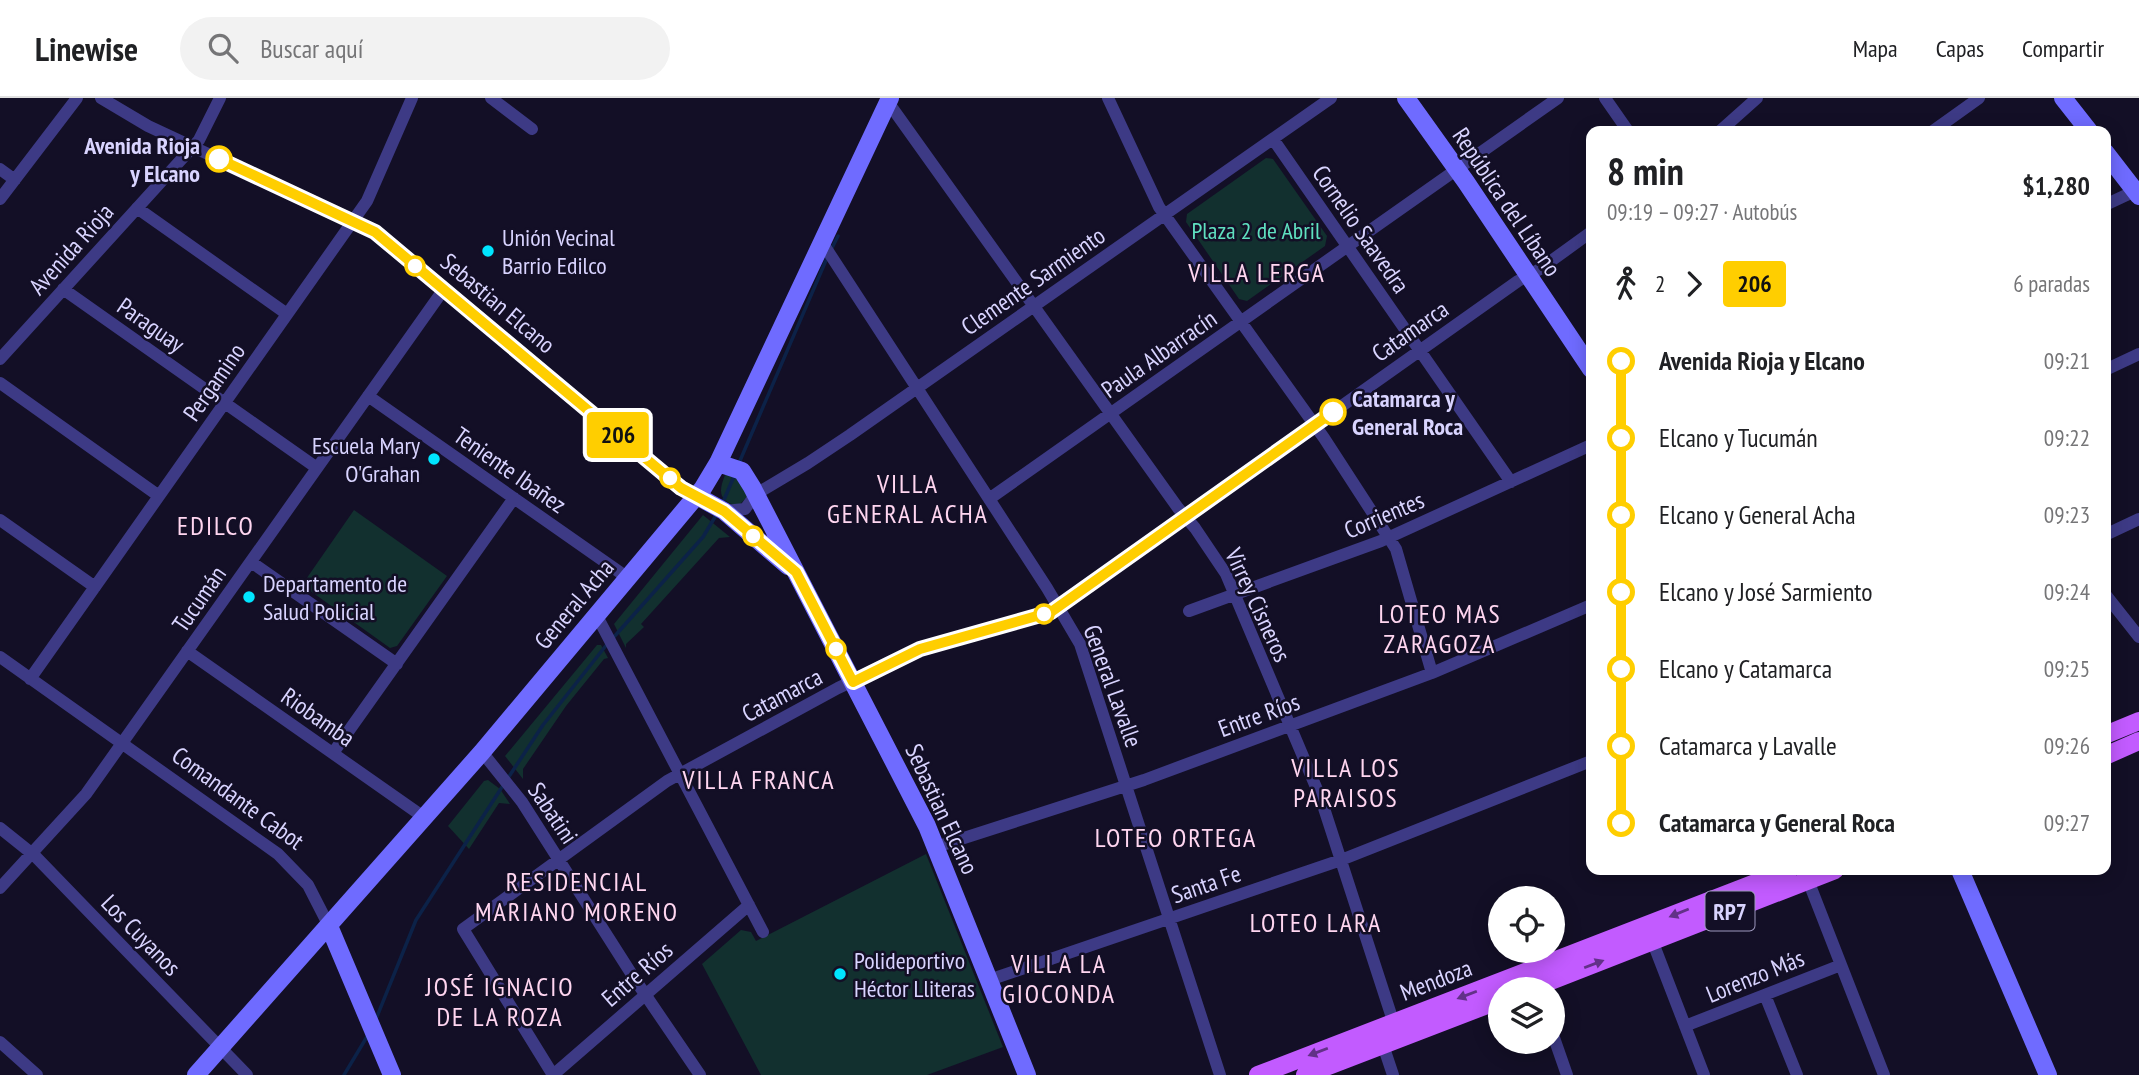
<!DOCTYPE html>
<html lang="es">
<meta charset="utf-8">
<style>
:root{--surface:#fff;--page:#f2f2f2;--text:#202124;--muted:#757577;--line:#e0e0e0}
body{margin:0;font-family:"PT Sans Narrow",sans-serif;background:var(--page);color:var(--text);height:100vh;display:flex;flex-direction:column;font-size:26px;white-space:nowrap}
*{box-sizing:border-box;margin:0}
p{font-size:23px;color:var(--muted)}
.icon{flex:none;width:38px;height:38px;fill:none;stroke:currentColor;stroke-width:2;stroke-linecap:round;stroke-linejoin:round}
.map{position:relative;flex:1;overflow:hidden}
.panel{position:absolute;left:1586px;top:28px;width:525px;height:749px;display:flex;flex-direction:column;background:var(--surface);border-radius:14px;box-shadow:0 4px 18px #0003}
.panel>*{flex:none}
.badge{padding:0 14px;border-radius:5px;font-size:24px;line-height:46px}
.controls{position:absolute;left:1488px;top:788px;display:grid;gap:14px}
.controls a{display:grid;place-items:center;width:77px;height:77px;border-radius:50%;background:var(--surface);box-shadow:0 4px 18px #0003;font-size:35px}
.map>.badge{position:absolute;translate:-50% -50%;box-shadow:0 0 0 4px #fff}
.legs{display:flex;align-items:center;gap:10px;height:77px;padding:0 21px;font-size:23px}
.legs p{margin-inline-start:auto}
.overview{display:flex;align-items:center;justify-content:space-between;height:119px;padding:0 21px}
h1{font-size:38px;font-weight:800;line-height:52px}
ul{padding:0 21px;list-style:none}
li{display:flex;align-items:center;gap:24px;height:77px;font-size:26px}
li i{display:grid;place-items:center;width:10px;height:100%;margin:0 9px;background:currentColor}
li i::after{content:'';width:18px;height:18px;margin:-9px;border:5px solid;border-radius:50%;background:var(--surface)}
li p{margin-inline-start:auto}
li:first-child i{background:linear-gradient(#0000 50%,currentColor 0)}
li:last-child i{background:linear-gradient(currentColor 50%,#0000 0)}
header{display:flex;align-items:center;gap:42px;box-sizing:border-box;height:98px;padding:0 35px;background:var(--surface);border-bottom:2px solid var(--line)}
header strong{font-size:33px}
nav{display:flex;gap:38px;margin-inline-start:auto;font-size:24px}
.search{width:490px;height:63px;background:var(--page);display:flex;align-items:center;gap:18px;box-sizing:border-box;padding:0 24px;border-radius:38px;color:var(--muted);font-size:26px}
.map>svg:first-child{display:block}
.green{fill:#12302f}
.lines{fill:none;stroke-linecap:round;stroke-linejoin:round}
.stream{stroke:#0c2248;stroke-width:3.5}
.street{stroke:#3d3a85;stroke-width:12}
.secondary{stroke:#6f6bff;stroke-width:18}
.primary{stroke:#c25bff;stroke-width:18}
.oneway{fill:#623188}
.line-1-casing{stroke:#fff;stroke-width:16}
.line-1{stroke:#ffce00;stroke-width:10}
.stop-1-dot{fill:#fff;stroke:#ffce00;stroke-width:3.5}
.poi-dot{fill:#00e5ff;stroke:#130f26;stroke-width:2.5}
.labels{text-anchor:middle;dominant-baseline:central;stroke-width:5;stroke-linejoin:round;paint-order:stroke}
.shield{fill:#130f26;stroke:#9e99be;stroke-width:2}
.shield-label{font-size:23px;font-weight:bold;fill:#d9d4ff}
.stop-label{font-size:24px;font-weight:bold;fill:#d9d4ff;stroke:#130f26;text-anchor:end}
.street-label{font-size:24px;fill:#d9d4ff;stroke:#130f26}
.park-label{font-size:24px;fill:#5fe0c0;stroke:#130f26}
.poi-label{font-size:24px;fill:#d9d4ff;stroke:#130f26;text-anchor:start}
.neighbourhood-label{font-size:26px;letter-spacing:2px;fill:#ffd6f0;stroke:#130f26}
</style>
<header>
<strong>Linewise</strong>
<div class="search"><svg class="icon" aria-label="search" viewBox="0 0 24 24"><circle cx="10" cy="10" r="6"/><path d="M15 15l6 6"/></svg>Buscar aquí</div>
<nav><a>Mapa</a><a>Capas</a><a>Compartir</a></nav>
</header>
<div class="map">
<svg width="2139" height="977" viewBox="0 0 2139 977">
<rect width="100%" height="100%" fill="#130f26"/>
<!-- green -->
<path class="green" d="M1266,60l7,1 54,77 -2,10 -78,55 -8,-2 -53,-77 1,-8z
M728,376l10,4 10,18 -10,10c-19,-4 -20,-14 -13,-31z
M354,412l93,66 -50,70 -7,2 -88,-63z
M703,417l27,22 -11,1 -78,86 3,3 -18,17v4l-12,-24z
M597,547h4l7,13 -4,1 -38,47 -43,63v10l-18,-23z
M488,682l12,9 10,15 -11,-1 -30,46 -21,-23 36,-45z
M926,756l77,193 -76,28h-166l-59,-111 39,-34 10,2 5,9z"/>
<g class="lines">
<!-- stream -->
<path class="stream" d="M832,150l6,-12
M739,365l88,-205
M723,404l12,-28
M613,540l90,-101 15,-25
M508,680l35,-53 65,-82
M376,921l40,-99 88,-136
M344,977l24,-40"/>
<!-- street -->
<path class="street" d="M101,0l47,28 227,106 295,246 27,18
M491,0l41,31
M1108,0l51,109 165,231 72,111 36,124
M1605,0l23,33
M888,4l290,406 17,20 31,46 95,225 75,231
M1720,33l37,-33
M1933,33l46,-33
M1273,41l238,343
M0,71l15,11
M0,101l77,-101
M2105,107l30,-14
M137,110l150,106
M822,144l225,346 33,56 140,431
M63,191l254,179
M0,261l199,-219 21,-42
M2105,272l34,-16
M0,285l159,113
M368,298l260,182
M989,401l569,-401
M724,413l21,-2 11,-15 52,-31 42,-28 481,-337
M0,422l95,67
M2105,437l34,-16
M251,464l146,102
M2105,496l34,43
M1189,513l192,-70 210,-96
M597,518l166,316
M187,553l238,167
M0,559l278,197 30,31 21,41
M30,581l337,-478 45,-103
M482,654l40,50 114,179 64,94
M333,655l181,-255
M0,730l35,28 212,219
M936,749l208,-67 288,-107 159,-68
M1804,772l80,205
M0,790l86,-94 358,-505
M1650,837l54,140
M989,882l352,-120 250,-99
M1765,897l32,80
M1685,928l156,-61
M1552,934l15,43
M1381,941l12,36
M0,944l37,33
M553,977l-90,-146 204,-148 171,-93 82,-39 131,-37 467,-331 22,-12 51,-37
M553,977l196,-170"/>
<!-- secondary -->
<path class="secondary" d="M1406,0l60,84 125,187
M2063,0l26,33
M2105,54l34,44
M718,365l24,8 10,16 175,339 100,249
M697,398l27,15 64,55
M1960,772l88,205
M329,828l63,149
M196,977l286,-323 221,-264 15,-25 172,-365"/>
<!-- primary -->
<path class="primary" d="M2105,637l34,-14
M2105,658l34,-15
M1530,891l305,-119
M1258,977l531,-205
M1305,977l195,-75"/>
</g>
<!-- one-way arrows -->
<defs><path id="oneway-solid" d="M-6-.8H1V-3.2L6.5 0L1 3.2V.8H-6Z" transform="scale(1.75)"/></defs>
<g class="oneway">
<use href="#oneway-solid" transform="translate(1679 815) rotate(158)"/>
<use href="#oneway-solid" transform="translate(1594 866) rotate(-21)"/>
<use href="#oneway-solid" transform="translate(1467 897) rotate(159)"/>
<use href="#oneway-solid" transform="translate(1318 954) rotate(159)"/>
</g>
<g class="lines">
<defs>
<path id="line-1" d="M219,61l156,73 306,256 43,23 72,61 57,110 67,-33 131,-37 282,-200"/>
</defs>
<!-- line-1 casing -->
<use href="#line-1" class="line-1-casing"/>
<!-- line-1 -->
<use href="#line-1" class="line-1"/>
</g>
<!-- markers -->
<g class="stop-1-dot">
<circle cx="219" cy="61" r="12"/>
<circle cx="415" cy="168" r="9"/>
<circle cx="1333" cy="314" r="12"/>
<circle cx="670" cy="380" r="9"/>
<circle cx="753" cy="438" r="9"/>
<circle cx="1044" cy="516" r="9"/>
<circle cx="836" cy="551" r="9"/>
</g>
<g class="poi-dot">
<circle cx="488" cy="153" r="7"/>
<circle cx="434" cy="361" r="7"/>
<circle cx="249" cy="499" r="7"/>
<circle cx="840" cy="876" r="7"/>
</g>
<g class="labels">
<!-- shield labels -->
<rect class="shield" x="1705.5" y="793.5" width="49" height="39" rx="5"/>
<g class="shield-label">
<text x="1730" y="813">RP7</text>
</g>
<!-- stop labels -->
<g class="stop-label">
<text x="200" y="47">Avenida Rioja<tspan x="200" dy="28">y Elcano</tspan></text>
<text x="1352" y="300" text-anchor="start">Catamarca y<tspan x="1352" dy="28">General Roca</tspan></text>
</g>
<!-- street labels -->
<g class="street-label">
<text transform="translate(1507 104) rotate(56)">República del Líbano</text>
<text transform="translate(1361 131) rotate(55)">Cornelio Saavedra</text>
<text transform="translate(71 151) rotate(-48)">Avenida Rioja</text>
<text transform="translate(1033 183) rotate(-35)">Clemente Sarmiento</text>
<text transform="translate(498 205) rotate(40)">Sebastian Elcano</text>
<text transform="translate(151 227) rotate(35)">Paraguay</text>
<text transform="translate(1410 233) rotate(-35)">Catamarca</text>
<text transform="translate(1159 256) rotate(-35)">Paula Albarracín</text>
<text transform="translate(214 284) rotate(-55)">Pergamino</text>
<text transform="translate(510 372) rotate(35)">Teniente Ibañez</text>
<text transform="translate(1384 417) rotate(-23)">Corrientes</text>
<text transform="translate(199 501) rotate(-55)">Tucumán</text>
<text transform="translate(574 506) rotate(-50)">General Acha</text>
<text transform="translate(1258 507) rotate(65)">Virrey Cisneros</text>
<text transform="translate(1113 588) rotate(70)">General Lavalle</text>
<text transform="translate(782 597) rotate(-28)">Catamarca</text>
<text transform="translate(1259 617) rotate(-20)">Entre Ríos</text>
<text transform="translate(318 619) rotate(35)">Riobamba</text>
<text transform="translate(238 700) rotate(36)">Comandante Cabot</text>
<text transform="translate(942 711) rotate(65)">Sebastian Elcano</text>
<text transform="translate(553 715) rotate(56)">Sabatini</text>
<text transform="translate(1206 786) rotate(-19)">Santa Fe</text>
<text transform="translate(141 837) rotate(46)">Los Cuyanos</text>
<text transform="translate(637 876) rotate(-41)">Entre Ríos</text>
<text transform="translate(1755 878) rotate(-22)">Lorenzo Más</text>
<text transform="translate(1436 882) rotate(-21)">Mendoza</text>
</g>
<!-- park labels -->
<g class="park-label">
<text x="1256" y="132">Plaza 2 de Abril</text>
</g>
<!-- poi labels -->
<g class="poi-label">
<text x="502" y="139">Unión Vecinal<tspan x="502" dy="28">Barrio Edilco</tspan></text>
<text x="420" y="347" text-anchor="end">Escuela Mary<tspan x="420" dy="28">O'Grahan</tspan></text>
<text x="263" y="485">Departamento de<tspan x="263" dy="28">Salud Policial</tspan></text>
<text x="854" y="862">Polideportivo<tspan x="854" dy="28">Héctor Lliteras</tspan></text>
</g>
<!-- neighbourhood labels -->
<g class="neighbourhood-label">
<text x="1257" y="174">VILLA LERGA</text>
<text x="908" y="385">VILLA<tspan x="908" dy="30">GENERAL ACHA</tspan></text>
<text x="216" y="427">EDILCO</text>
<text x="1440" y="515">LOTEO MAS<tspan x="1440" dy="30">ZARAGOZA</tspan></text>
<text x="1346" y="669">VILLA LOS<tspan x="1346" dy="30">PARAISOS</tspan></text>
<text x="759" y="681">VILLA FRANCA</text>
<text x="1176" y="739">LOTEO ORTEGA</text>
<text x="577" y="783">RESIDENCIAL<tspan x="577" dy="30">MARIANO MORENO</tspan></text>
<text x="1316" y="824">LOTEO LARA</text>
<text x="1059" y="865">VILLA LA<tspan x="1059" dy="30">GIOCONDA</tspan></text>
<text x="500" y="888">JOSÉ IGNACIO<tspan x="500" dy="30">DE LA ROZA</tspan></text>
</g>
</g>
</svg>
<div class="controls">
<a><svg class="icon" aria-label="locate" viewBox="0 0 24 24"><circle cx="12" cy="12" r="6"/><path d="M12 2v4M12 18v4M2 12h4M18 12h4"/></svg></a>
<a><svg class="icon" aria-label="layers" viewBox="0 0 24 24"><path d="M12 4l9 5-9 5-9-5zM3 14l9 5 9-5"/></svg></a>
</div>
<b class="badge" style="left:618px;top:337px;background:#ffce00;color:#111">206</b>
<section class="panel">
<div class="overview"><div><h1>8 min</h1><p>09:19 – 09:27 · Autobús</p></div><b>$1,280</b></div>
<div class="legs"><svg class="icon" aria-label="walk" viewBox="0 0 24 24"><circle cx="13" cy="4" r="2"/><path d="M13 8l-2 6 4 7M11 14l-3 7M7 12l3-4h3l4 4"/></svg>2<svg class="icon" aria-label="forward" viewBox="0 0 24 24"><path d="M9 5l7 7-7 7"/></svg><b class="badge" style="background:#ffce00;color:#111">206</b><p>6 paradas</p></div>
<ul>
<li><i style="color:#ffce00"></i><b>Avenida Rioja y Elcano</b><p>09:21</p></li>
<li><i style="color:#ffce00"></i><span>Elcano y Tucumán</span><p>09:22</p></li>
<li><i style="color:#ffce00"></i><span>Elcano y General Acha</span><p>09:23</p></li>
<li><i style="color:#ffce00"></i><span>Elcano y José Sarmiento</span><p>09:24</p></li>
<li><i style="color:#ffce00"></i><span>Elcano y Catamarca</span><p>09:25</p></li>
<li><i style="color:#ffce00"></i><span>Catamarca y Lavalle</span><p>09:26</p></li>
<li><i style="color:#ffce00"></i><b>Catamarca y General Roca</b><p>09:27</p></li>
</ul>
</section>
</div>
